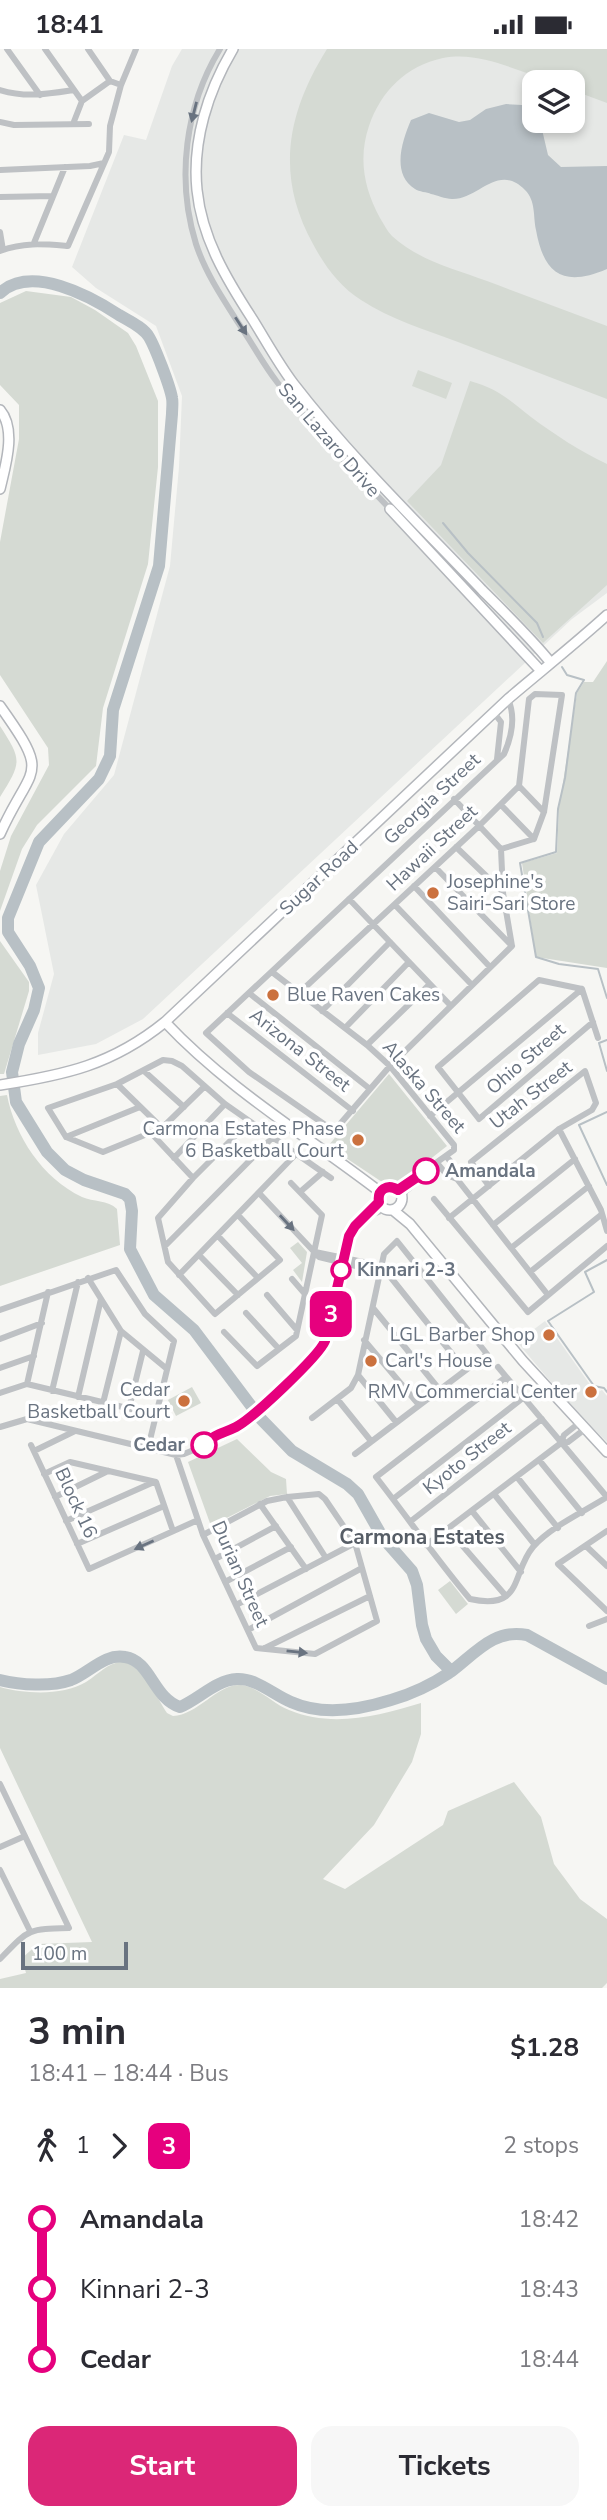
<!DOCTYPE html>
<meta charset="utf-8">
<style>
:root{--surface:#fff;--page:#f7f7f7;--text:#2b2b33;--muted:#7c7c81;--accent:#db2777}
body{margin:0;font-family:"Nunito Sans",sans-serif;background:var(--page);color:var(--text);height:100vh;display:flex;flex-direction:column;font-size:26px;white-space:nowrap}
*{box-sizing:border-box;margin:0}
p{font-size:23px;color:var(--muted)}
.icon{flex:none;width:38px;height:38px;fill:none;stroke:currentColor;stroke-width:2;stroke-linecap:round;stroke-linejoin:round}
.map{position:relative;height:1939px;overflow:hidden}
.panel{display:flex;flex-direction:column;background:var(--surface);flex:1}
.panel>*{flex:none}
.badge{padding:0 14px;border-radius:10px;font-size:24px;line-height:46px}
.controls{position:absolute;left:522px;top:21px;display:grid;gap:14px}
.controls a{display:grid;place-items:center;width:63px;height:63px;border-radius:14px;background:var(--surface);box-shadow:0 4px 10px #0003;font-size:35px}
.scale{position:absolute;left:21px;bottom:18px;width:107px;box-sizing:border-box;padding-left:7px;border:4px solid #697380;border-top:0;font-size:19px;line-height:24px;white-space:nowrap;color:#697380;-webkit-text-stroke:5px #fff;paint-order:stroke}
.map>.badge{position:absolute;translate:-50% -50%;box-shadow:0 0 0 4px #fff}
.legs{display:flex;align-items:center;gap:10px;height:77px;padding:0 28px;font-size:23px}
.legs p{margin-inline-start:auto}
.overview{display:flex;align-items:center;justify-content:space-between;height:119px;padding:0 28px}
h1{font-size:38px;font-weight:700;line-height:52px}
.primary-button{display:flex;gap:14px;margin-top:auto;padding:14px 28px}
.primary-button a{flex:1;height:80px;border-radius:21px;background:var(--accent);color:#fff;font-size:28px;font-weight:700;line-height:80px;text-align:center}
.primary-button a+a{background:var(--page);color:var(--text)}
ul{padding:0 28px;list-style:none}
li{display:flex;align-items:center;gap:24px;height:70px;font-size:26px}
li i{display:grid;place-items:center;width:10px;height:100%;margin:0 9px;background:currentColor}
li i::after{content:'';width:18px;height:18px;margin:-9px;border:5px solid;border-radius:50%;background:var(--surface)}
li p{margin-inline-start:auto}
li:first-child i{background:linear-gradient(#0000 50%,currentColor 0)}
li:last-child i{background:linear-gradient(currentColor 50%,#0000 0)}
.status{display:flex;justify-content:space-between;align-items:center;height:49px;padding:0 35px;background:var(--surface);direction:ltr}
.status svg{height:19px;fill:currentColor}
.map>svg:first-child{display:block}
.built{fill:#e6e8e6;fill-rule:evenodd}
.green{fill:#d5dad3}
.water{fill:#b8c0c5}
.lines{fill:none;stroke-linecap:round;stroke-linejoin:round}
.stream{stroke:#b8c0c5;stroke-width:2}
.river{stroke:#b8c0c5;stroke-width:12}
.secondary-casing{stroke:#b3b6bb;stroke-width:12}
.street{stroke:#bec1c4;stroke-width:6}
.secondary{stroke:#fff;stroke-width:9}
.oneway{fill:#697380}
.line-1-casing{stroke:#fff;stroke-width:16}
.line-1{stroke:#e6007e;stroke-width:10}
.poi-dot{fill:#cb713e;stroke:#fff;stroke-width:2.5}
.stop-1-dot{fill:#fff;stroke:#e6007e;stroke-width:3.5}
.labels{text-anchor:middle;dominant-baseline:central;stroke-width:7;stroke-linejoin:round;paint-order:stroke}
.street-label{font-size:19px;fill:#697380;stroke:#fff}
.poi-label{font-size:19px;fill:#697380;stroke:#fff;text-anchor:end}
.stop-label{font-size:19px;font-weight:bold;fill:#697380;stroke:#fff;text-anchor:start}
.neighbourhood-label{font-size:21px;font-weight:bold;fill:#565d66;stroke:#fff}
</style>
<div class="status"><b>18:41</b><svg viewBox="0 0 49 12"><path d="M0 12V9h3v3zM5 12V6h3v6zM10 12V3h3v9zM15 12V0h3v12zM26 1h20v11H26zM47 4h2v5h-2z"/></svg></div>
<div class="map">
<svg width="607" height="1939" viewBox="0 0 607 1939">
<rect width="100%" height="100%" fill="#f6f6f3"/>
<!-- built -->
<path class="built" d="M182,0h425v544l-35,26 -429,400 -47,25 -58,11v-22l16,-59 -18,-89 28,-51 50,-59 56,-209 9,-99 3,-71 -26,-70 -60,-38 -24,-21 52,-132 22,5 26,-74zM534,33h38v39h-38z
M545,1272l51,72 6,-3 5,6v46l-29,-28 -61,-72z"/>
<!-- green -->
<path class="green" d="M327,0h280v54l-35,-13v-8c-44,0 -82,-33 -129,-24 -37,8 -62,33 -74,68 -11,32 -5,63 11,92 4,6 7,13 12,18 26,24 62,33 95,45 40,15 80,30 120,45v73c-50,-19 -99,-38 -149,-57 -32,-12 -68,-23 -97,-42 -21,-13 -37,-35 -48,-56 -38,-69 -26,-131 14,-195z
M26,242l45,6 24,13 33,23 8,13 22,55v66l-10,97 -45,144 -7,58 -59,59 -15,24 -22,62v-40l11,-35 38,-71 -1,-17 -48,-73v-133l19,-103v-34l-19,-20v-82z
M418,321l34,13 -6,16 -34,-13z
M470,332c29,8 39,19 61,36 24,18 49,34 76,47v121l-64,58 -136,-142 34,-36z
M607,612v307l-71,-11 -14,-94 35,-10 2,-45 18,-115 7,-11h9z
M0,677c22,34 22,36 0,71z
M0,892l29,41v9l-25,83h-4z
M389,1025l58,72 -46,36 -14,-2 -5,2 -54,-36z
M7,1046c8,41 35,83 75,102 11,5 26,3 35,12l3,36 -120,41v-190z
M298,1193l9,10 -5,30 -9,-12 9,-7 -12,-15z
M192,1338l9,16 -25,13 -8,-16z
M237,1390l34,33 15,7 1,15 -17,2 -59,30 -23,-64z
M450,1532l18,23 -12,10 -18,-24z
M123,1612c21,7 33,35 44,52l6,3c25,-1 45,-33 68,-31 18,2 32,19 48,25 43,18 89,6 132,-7v31l-9,28 -38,63 -51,54 22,10 98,-64 5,-14 66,-29 27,35 13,47 26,35 27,20v64l-5,5h-602v-9l26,-6 -4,-15 16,-14 54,-2 -92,-194v-61c25,7 63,9 86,-5 14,-9 20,-18 37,-21z"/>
<!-- water -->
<path class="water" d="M506,55l16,1 12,7v9h6l8,34 13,12 46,-1v103c-42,18 -63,7 -71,-39 -3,-14 0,-29 -11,-40 -27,-28 -47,10 -73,9 -7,0 -15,-4 -21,-5 -4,-2 -12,-2 -16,-5 -24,-15 -13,-48 -4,-69l18,-7 30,9 11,-2 16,-11z"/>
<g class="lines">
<!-- stream -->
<path class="stream" d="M443,474l25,30 69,70 6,14
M562,618l5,8 17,5 -8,13 -11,85 -7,31 -2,43 -36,11 16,94 23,7 39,5 9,29
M607,991l-8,3 8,28
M607,1063l-28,13 28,60
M607,1211l-22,12 9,20 -46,29 46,65 10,2 3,4"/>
<!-- river -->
<path class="river" d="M0,244c31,-29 90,3 119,22 10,6 24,12 30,22 6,10 21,49 23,61 1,5 0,11 0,16l-13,152 -46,144 -3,46 -11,23 -60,63 -31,76v14l22,34 9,22 -5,22 -15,34 -7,28 4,30 31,50 18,18 19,10 41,14 5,5 2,12 -2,38 24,46 40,35 67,89 31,32 55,33 11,10 25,44 29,33 5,14 5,40 4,14 10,17 15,15
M0,1631c20,5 51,7 71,0 18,-7 34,-27 54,-23 26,4 28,41 55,50 19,-8 36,-27 57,-28 19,-1 37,16 54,23 31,14 68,8 100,-2 21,-6 40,-15 58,-27 25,-18 44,-45 78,-38l80,44"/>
<defs>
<path id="secondary" d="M233,0c-25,42 -41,92 -36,141 5,49 30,90 56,130 13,21 25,43 40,63 57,74 125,140 189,207 24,24 48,47 69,73
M0,361c17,20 5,57 0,79
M390,460l151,162
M0,657c52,73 32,57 0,128
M165,973c63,67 142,114 215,170
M0,1036c65,-10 112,-20 165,-63l343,-323c33,-28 67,-55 99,-84
M378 1149a12 12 0 1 1 24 0a12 12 0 1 1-24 0Z
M393,1161l17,14 113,137 84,91"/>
</defs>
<!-- secondary casing -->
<use href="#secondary" class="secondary-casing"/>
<!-- street -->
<path class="street" d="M7,0l33,46
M45,0l37,52
M88,0l22,32 11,4
M220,0c-35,57 -44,131 -24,195 9,28 27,55 43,80 13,19 24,40 38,58 35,45 74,86 113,127
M0,41c26,8 48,4 74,0
M0,73l14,3 75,-1
M73,75l9,-23 28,-20
M0,121l90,-4 14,-3
M0,148l53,-1
M0,183l3,18
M34,194l31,-76
M0,202c24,-9 43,-7 68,-5l41,-94 1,-26 11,-41 15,-36
M508,650c8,18 4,37 -4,55l-298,279 43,39 85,59 56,-65 122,-120 -9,-53 -2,-44 33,-10
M494,664l7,9 -4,37
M519,737l25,26
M454,750l47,50
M501,756l33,34
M456,798l47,45
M435,818l77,79
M414,837l76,81
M349,850l102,107
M395,856l77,80
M272,923l95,73 23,21 64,79v5l-56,40
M249,944l121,96
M299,944l180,-167 40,-40 10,-87 6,-5 27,1 -18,117 -10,27
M322,962l68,-69
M227,964l126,98
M593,973l-114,97 -41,-52 101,-87 43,9 16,49
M345,979l64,-66
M367,996l63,-61
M144,1022l40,36
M117,1035l45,44
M204,1038l-42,41 -59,24 -37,-15 -18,-29 69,-24 46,-24 9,1 10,5 43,38 106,74
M430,1067l152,-127
M559,1080l42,81 6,21
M152,1085l41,44
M66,1088l74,-30
M446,1107l9,11 2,12
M174,1109l51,-54
M437,1114l10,12 10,4 91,116
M300,1143l23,-20
M259,1144l60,64 53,13 8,-1
M401,1146l19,-15 5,-7
M434,1150l94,113 79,-66
M238,1166l42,45 -65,54 -47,-52 -10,-44 35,-40 56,-56
M369,1167l16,-7
M449,1169l110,-89 33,-19 4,-7 -11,-32 -114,91 18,24
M493,1176l82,-66
M218,1187l40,42
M165,1197l107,-108
M511,1199l78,-62
M315,1203l58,12 15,10 77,96
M199,1206l39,40
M530,1223l72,-58
M179,1226l117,-121
M88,1229l33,53 46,38
M292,1230l13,15
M267,1246l30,35
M373,1259l66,81
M0,1261l116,-40 29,44 29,27 -26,107
M246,1264l33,36
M224,1283l33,34 39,-30 26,-121 -31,-32
M0,1290l42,-16
M364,1291l55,65
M498,1318l109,130
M0,1319l34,-12
M358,1326l38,47
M506,1328l-130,100c32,41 61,83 94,122 54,12 41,-26 63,-52 17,-20 52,-36 74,-50
M27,1335l21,-92
M52,1342l26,-109
M0,1344l27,-9 129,31
M78,1348l23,-98
M338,1351l33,41
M103,1354l18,-72
M129,1359l14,-57
M312,1369l39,-30 7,-13 26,-121 13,-13 90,113 -132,100
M0,1378l27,-8 149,36 8,-1 43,-18 93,-84 5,-11 24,-105 6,-10 24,-24
M561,1394l3,-8 15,-12
M205,1395l8,-9 21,-8
M31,1396l58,124 109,-49
M34,1402l41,-20
M176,1406l25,74 2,6 53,113 59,6 62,-33 -22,-78 -30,-44 -6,-5 -32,3 -20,4 -64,34
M539,1411l43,53
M44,1425l26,-12 86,20 17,49
M517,1428l41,51
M494,1445l41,51
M55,1448l53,-26
M287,1448l39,61
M393,1450l130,-101
M260,1455l46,65
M472,1462l49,61
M66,1472l88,-39
M411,1472l131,-102
M448,1480l58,67
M607,1482l-49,33 49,47
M77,1495l87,-38
M426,1496l135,-102 7,-1 17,-13
M586,1497l21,20
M215,1510l61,-33
M225,1533l66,-35
M236,1556l119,-62
M589,1577l18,-7
M248,1581l114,-62
M265,1599l105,-52
M0,1735l69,144c-42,1 -40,1 -69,31
M0,1798l25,-11
M0,1821l30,61"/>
<!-- secondary -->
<use href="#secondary" class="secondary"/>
</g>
<!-- one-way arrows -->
<defs><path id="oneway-solid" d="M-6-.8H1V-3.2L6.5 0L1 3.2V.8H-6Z" transform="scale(1.75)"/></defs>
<g class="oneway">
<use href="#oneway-solid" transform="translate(194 63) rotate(104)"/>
<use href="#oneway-solid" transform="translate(241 277) rotate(57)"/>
<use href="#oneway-solid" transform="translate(287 1174) rotate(47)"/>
<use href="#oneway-solid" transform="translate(144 1496) rotate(156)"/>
<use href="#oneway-solid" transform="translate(297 1603) rotate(6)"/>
</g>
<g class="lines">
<defs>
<path id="line-1" d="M204,1396c12,-12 18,-11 32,-18 16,-8 83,-71 89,-86l24,-105 6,-10 24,-24c-2,-12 8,-19 19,-12l28,-19"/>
</defs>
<!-- line-1 casing -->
<use href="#line-1" class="line-1-casing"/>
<!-- line-1 -->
<use href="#line-1" class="line-1"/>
</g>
<!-- markers -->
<g class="poi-dot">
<circle cx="433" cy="844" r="7"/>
<circle cx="273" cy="946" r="7"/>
<circle cx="358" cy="1091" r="7"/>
<circle cx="549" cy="1286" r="7"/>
<circle cx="371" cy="1312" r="7"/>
<circle cx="591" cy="1343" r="7"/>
<circle cx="184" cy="1352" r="7"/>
</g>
<g class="stop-1-dot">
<circle cx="426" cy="1122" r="12"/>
<circle cx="341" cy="1221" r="9"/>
<circle cx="204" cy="1396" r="12"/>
</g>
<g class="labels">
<!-- street labels -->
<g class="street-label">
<text transform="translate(329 391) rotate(49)">San Lazaro Drive</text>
<text transform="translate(432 750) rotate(-43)">Georgia Street</text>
<text transform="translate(432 799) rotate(-43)">Hawaii Street</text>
<text transform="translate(319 829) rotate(-43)">Sugar Road</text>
<text transform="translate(300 1001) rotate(38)">Arizona Street</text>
<text transform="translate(526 1010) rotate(-41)">Ohio Street</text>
<text transform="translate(424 1038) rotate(49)">Alaska Street</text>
<text transform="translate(531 1046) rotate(-38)">Utah Street</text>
<text transform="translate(467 1409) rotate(-38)">Kyoto Street</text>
<text transform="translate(76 1454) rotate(65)">Block 16</text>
<text transform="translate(240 1525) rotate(66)">Durian Street</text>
</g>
<!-- poi labels -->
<g class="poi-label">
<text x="447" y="833" text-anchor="start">Josephine's<tspan x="447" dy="22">Sairi-Sari Store</tspan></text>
<text x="287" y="946" text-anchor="start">Blue Raven Cakes</text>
<text x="344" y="1080">Carmona Estates Phase<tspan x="344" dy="22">6 Basketball Court</tspan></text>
<text x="535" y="1286">LGL Barber Shop</text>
<text x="385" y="1312" text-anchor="start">Carl's House</text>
<text x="170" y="1341">Cedar<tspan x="170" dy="22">Basketball Court</tspan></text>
<text x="577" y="1343">RMV Commercial Center</text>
</g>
<!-- stop labels -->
<g class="stop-label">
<text x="445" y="1122">Amandala</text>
<text x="357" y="1221">Kinnari 2-3</text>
<text x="185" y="1396" text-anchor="end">Cedar</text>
</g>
<!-- neighbourhood labels -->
<g class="neighbourhood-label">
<text x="422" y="1488">Carmona Estates</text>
</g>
</g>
</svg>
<div class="controls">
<a><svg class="icon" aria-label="layers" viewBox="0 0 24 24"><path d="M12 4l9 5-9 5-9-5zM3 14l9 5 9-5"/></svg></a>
</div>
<div class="scale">100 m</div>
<b class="badge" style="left:331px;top:1265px;background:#e6007e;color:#fff">3</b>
</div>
<section class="panel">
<div class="overview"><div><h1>3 min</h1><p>18:41 – 18:44 · Bus</p></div><b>$1.28</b></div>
<div class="legs"><svg class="icon" aria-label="walk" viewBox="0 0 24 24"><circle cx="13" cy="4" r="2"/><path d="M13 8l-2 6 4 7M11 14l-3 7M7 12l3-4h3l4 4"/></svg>1<svg class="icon" aria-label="forward" viewBox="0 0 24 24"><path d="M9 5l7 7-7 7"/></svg><b class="badge" style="background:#e6007e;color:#fff">3</b><p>2 stops</p></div>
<ul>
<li><i style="color:#e6007e"></i><b>Amandala</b><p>18:42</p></li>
<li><i style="color:#e6007e"></i><span>Kinnari 2-3</span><p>18:43</p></li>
<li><i style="color:#e6007e"></i><b>Cedar</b><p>18:44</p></li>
</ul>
<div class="primary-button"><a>Start</a><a>Tickets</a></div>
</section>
